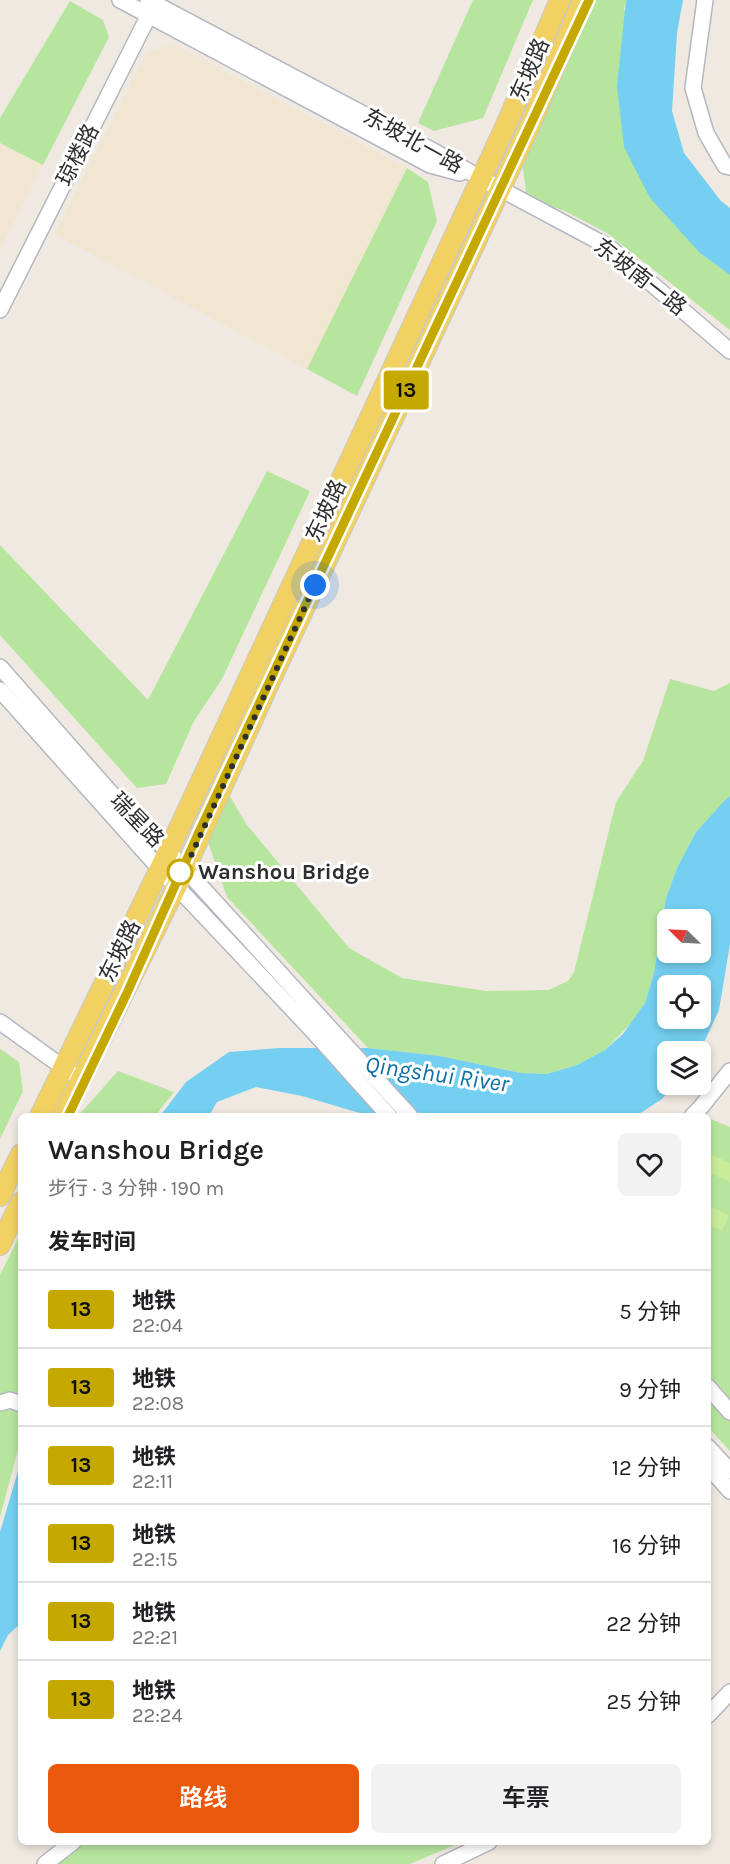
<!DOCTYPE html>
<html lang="zh">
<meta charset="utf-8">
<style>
:root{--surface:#fff;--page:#f2f2f2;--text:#202124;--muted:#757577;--line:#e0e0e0;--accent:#ea580c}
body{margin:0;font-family:Karla,"Noto Sans SC",sans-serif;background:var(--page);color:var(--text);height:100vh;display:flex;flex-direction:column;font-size:22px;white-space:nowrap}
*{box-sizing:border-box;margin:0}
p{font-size:20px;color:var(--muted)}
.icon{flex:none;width:33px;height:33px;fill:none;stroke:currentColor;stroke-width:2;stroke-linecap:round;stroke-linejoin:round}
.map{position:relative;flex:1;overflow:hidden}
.sheet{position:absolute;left:18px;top:1113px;width:693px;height:732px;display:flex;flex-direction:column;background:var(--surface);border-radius:9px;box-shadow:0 3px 9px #0003}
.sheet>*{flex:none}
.badge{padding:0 12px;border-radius:4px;font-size:21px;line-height:39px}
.needle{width:39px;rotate:294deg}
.tools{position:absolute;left:657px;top:909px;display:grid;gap:12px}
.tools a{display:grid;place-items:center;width:54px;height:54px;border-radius:9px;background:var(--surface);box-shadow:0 3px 9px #0003;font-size:30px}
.you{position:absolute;width:30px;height:30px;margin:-15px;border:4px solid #fff;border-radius:50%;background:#1a73e8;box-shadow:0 0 0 9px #1a73e833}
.map>.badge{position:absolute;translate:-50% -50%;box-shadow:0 0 0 3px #fff}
h2{padding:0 30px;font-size:22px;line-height:54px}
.round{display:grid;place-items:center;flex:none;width:63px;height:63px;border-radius:9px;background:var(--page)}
.overview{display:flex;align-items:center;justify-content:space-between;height:102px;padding:0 30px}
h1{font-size:28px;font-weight:600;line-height:45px}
.primary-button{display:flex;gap:12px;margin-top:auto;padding:12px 30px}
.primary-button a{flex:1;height:69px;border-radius:9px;background:var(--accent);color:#fff;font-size:24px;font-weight:600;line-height:69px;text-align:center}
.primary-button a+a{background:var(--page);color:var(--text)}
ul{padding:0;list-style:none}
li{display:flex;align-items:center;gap:18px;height:78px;padding:0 30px;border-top:2px solid var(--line)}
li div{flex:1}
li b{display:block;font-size:22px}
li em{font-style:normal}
li .badge{min-width:66px;font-weight:700;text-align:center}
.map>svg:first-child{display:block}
.education{fill:#f0e6d1}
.green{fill:#b6e59e}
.pitch{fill:#c9ec9a}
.water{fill:#75cff0;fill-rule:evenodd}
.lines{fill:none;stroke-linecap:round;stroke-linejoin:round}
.minor-casing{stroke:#b4b7c1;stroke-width:18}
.major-casing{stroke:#c9c9c9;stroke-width:22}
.minor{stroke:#fff;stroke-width:15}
.major{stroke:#f2d163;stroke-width:20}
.line-casing{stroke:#fff;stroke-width:14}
.line{stroke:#c5a900;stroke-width:9}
.walk{stroke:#2e2e2e;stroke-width:6;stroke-dasharray:0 10.8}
.stop-dot{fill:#fff;stroke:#c5a900;stroke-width:3}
.labels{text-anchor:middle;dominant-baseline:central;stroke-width:6;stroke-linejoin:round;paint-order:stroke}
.street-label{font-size:22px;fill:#2e2e2e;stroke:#fff}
.stop-label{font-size:22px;font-weight:bold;fill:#2e2e2e;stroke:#fff;text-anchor:start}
.water-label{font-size:24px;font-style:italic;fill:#0d6fa3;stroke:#fff}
</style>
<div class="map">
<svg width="730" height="1864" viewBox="0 0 730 1864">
<rect width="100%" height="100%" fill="#efe9e1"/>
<!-- education -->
<path class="education" d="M173,44l234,124 -100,201 -253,-135 92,-181z
M0,143l43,22 -43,84z"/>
<!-- green -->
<path class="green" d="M473,0h60l-50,118 -49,13 -16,-8z
M591,0h35l-2,9 76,244 30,22v55l-123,-97 -42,-22 -38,-13 -5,-36z
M70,1l33,19 6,17 -66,128 -43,-22v-25z
M407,168l21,14 9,39 -80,175 -50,-27z
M267,471l43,20 -88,188 -28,42 -28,63 -29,4 -137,-153v-90l148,155z
M670,679l44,12 16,-8v113l-6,5 -28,31 -19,36 -11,30 -12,75 -9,30 -9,15 -31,32 -28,15 -30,9 -26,-1 -81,-17 -72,-8 -141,-151 -19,-55 20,-49 19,32 102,123 53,30 84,13 63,-1 19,-9 6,-9 42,-170 27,-41z
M0,1049l19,13 4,29 -23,48z
M118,1071l56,21 -19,24h-77z
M708,1118l22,9v324l-22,-24z
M21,1232v206l-21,79v-242z
M86,1842h376l-52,22h-352z"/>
<!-- pitch -->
<path class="pitch" d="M712,1155l18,8v19l-22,-10v-8z
M708,1206l21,9 -7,16 -14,-6z"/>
<!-- water -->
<path class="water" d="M626,0h57l-6,33 -5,78 12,42 37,48 9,7v67l-30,-22 -50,-55 -26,-51 -7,-61z
M730,796v148l-11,66 -19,41 -32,1v32l7,1 -13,14 -26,17h-266l-68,-20 -46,-9 -39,15 -8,14h-49l26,-34 43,-30 51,-4h88l72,8 81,17 26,1 30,-9 28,-15 18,-16 22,-31 9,-30 12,-75 11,-30 19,-36 28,-31zM668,920h32v32h-32zM668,986h32v32h-32z
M21,1461v162l-13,12 -8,16v-119z"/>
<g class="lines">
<defs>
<path id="minor" d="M120,0l310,165 30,8
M148,0l289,153 43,25 129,69 121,104
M705,0l-12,88 13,45 19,33 5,1
M0,310l153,-303
M0,667l110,125 75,77 225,247
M0,690l159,178 153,162 77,86
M0,1022l71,51
M692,1116l9,-9 29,-36
M708,1387l22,25
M0,1403l10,-3 11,4
M708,1447l22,24
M708,1466l22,25
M708,1715l22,-23
M45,1864l28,-22
M443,1864l46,-22"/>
<path id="major" d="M40,1116l128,-264 338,-727 54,-125
M63,1116l122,-247 81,-179 262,-560 55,-130
M0,1196l21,-42
M0,1245l21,-43"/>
</defs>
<!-- minor casing -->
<use href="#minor" class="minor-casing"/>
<!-- major casing -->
<use href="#major" class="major-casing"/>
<!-- minor -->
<use href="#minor" class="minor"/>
<!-- major -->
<use href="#major" class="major"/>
</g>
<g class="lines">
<defs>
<path id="line" d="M68,1116l59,-123 71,-159 391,-834"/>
</defs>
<!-- line casing -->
<use href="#line" class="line-casing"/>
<!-- line -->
<use href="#line" class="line"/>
<!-- walk -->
<path class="walk" d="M180,872l5,-3 130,-284"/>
</g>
<!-- markers -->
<circle class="stop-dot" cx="180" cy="872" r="12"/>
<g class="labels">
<!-- street labels -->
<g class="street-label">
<text transform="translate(530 70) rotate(-67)">东坡路</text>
<text transform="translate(413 141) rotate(29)">东坡北一路</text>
<text transform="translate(78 155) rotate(-63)">琼楼路</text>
<text transform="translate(640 277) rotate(38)">东坡南一路</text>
<text transform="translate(326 511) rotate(-65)">东坡路</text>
<text transform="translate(137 820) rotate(46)">瑞星路</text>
<text transform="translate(120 951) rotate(-64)">东坡路</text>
</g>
<!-- stop labels -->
<g class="stop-label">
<text x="198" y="872">Wanshou Bridge</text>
</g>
<!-- water labels -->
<g class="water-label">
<text transform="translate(437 1074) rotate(8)">Qingshui River</text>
</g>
</g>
</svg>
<div class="tools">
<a><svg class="needle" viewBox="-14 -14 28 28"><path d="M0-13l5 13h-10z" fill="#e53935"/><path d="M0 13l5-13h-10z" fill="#757577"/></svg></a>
<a><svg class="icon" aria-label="locate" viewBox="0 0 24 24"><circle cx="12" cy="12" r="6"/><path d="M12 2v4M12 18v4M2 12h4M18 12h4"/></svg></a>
<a><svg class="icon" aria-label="layers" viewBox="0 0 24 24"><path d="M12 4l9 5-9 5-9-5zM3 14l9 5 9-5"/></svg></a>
</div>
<div class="you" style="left:315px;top:585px"></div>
<b class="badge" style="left:406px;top:390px;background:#c5a900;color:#111">13</b>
<section class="sheet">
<div class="overview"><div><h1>Wanshou Bridge</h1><p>步行 · 3 分钟 · 190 m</p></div><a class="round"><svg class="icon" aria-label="heart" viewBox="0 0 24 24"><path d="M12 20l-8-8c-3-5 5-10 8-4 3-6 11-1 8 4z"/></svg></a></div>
<h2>发车时间</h2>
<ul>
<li><span class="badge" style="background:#c5a900;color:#111">13</span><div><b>地铁</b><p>22:04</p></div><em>5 分钟</em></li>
<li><span class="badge" style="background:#c5a900;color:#111">13</span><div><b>地铁</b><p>22:08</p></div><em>9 分钟</em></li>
<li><span class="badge" style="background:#c5a900;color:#111">13</span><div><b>地铁</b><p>22:11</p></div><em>12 分钟</em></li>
<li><span class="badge" style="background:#c5a900;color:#111">13</span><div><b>地铁</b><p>22:15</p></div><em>16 分钟</em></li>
<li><span class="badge" style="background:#c5a900;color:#111">13</span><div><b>地铁</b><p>22:21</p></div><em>22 分钟</em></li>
<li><span class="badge" style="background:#c5a900;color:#111">13</span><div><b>地铁</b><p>22:24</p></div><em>25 分钟</em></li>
</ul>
<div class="primary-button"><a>路线</a><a>车票</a></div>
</section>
</div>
